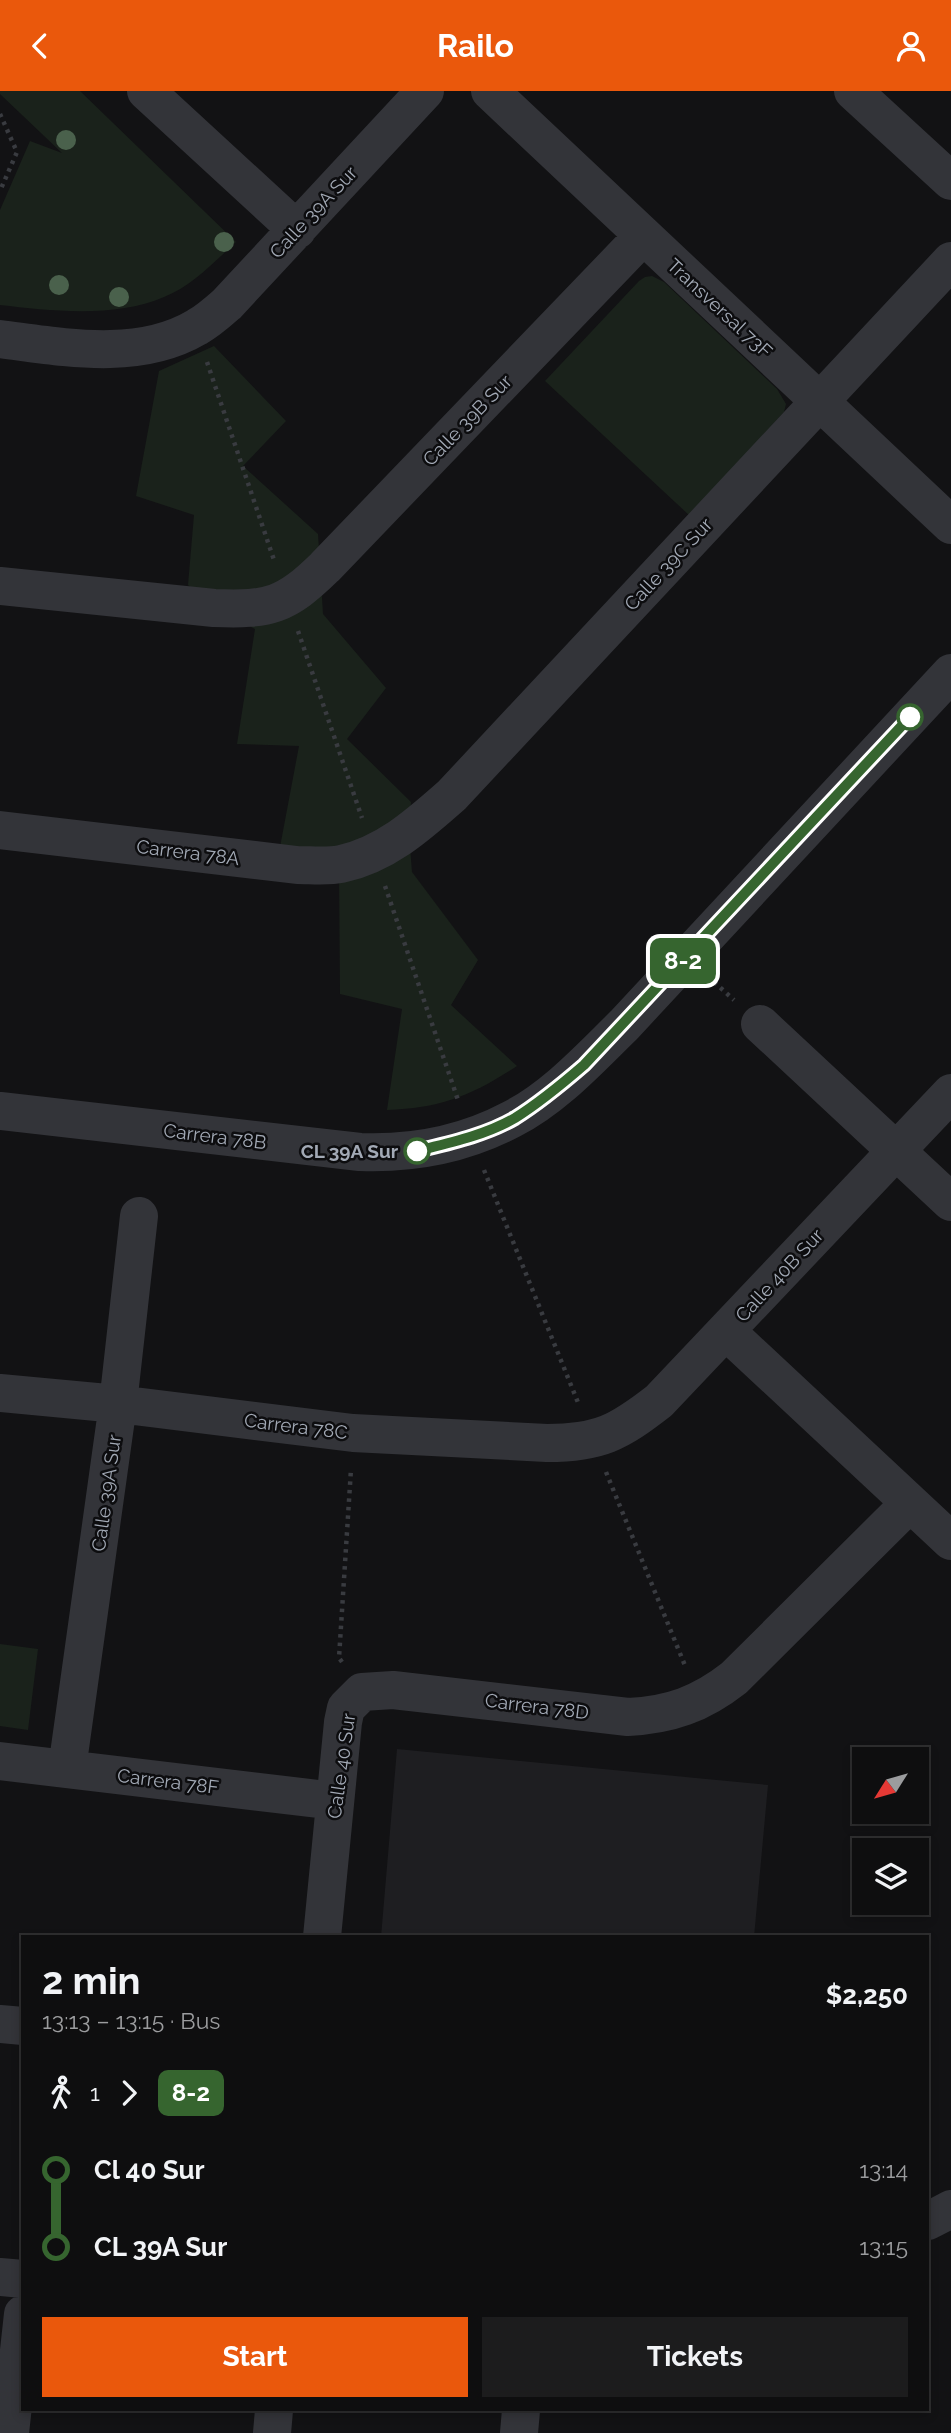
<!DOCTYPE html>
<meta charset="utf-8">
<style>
:root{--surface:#0e0e0f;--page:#1c1c1d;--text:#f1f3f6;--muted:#9b9c9e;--line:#2e2e2f;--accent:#ea580c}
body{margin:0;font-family:Raleway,sans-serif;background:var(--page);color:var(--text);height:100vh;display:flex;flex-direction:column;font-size:26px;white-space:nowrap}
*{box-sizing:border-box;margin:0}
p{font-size:23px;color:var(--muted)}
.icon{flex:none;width:38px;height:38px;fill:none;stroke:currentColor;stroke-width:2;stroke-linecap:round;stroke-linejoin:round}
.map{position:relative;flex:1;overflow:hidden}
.details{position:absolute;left:21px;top:1844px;width:908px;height:476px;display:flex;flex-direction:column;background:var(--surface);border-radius:0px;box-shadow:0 4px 10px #0003,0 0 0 2px var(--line)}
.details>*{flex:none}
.badge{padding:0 14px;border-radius:10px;font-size:24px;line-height:46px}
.needle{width:46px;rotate:233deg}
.buttons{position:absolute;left:852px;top:1656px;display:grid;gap:14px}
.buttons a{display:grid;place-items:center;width:77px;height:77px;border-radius:0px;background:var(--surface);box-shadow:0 4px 10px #0003,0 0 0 2px var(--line);font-size:35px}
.map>.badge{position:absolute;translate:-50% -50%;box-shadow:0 0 0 4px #fff}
.legs{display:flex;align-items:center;gap:10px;height:77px;padding:0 21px;font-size:23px}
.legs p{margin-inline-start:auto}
.overview{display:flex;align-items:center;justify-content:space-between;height:119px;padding:0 21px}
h1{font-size:38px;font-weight:700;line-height:52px}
.cta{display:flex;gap:14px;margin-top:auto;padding:14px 21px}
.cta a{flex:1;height:80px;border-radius:0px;background:var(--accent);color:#fff;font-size:28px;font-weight:700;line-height:80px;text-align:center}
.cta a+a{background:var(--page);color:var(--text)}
ul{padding:0 21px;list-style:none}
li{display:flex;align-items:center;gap:24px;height:77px;font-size:26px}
li i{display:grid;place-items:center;width:10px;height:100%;margin:0 9px;background:currentColor}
li i::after{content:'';width:18px;height:18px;margin:-9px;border:5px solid;border-radius:50%;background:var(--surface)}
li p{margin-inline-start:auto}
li:first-child i{background:linear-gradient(#0000 50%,currentColor 0)}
li:last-child i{background:linear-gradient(currentColor 50%,#0000 0)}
header{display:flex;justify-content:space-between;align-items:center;height:91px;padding:0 21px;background:var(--accent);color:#fff;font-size:32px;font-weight:700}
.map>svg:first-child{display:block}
.built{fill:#1e1e21}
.green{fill:#1a221b}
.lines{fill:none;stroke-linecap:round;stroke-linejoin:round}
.path{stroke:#393b40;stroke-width:4.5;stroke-dasharray:3.5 5;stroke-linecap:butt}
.minor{stroke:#333439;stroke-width:38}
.tree{fill:#4a614c}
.line-1-casing{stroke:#fff;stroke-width:16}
.line-1{stroke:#36652f;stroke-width:10}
.stop-1-dot{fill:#fff;stroke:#36652f;stroke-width:3.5}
.labels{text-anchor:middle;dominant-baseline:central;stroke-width:5;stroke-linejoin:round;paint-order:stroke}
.street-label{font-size:19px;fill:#a2a9b5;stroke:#0d0d0f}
.stop-label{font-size:19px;font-weight:bold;fill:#a2a9b5;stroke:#0d0d0f;text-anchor:end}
</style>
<header><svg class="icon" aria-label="back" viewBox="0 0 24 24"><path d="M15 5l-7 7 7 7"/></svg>Railo<svg class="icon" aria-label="person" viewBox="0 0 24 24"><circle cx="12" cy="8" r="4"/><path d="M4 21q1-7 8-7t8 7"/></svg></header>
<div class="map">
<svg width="951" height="2342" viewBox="0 0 951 2342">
<rect width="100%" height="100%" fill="#121214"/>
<!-- built -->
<path class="built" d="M397,1658l371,36 -14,152h-373z"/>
<!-- green -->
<path class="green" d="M0,0h80l156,151c-22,20 -44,44 -72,55 -48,21 -113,14 -164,8v-95l30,-69 32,12 -62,-59z
M652,185l12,6 113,107 9,15 -2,8 -94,104 -145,-135 94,-100 6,-4z
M214,255l72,75 -43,45 75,68 5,80 63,74 -39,51 64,63 -2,32 3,38 66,88 -27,45 66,61c-46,30 -76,42 -130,44l15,-101 -62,-15 -1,-129 -62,-2 22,-117 -62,-2 18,-115 -41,-21 -26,-23 6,-70 -58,-19 23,-125z
M0,1553l38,5 -10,81 -28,-4z"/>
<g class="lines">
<!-- path -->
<path class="path" d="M0,23l17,38 -17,39
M207,271l68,201
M298,540l64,187
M385,795l74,217
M714,891l20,18
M484,1079l95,235
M606,1381l80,196
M342,1571l-3,-4 12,-189"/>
<!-- minor -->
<path class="minor" d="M146,0l151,139
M490,0l461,434
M853,0l98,90
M0,248c63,8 138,23 197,-12 11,-6 21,-15 30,-23l198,-213
M0,495l214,22c56,2 71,-2 111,-41l318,-331
M0,739l297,35c14,0 30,2 44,-1 45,-10 77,-39 111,-69l499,-534
M760,933l191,178
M0,1020l360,41c53,2 105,-8 152,-33 43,-22 78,-61 112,-94l327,-352
M726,1240l225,210
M0,1302l118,11 235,29 194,10c52,0 71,-10 112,-42l292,-308
M0,1670l335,40
M67,1678l51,-365 21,-188
M322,1846l21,-215 3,-14 16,-16 31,-2 235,27c42,-2 73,-13 106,-39l176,-175
M0,1933l23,2
M928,2130l23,-12
M0,2186l23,2
M10,2342l13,-119
M272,2342l2,-23
M519,2342l2,-23"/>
</g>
<!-- trees -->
<g class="tree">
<circle cx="66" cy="49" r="10"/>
<circle cx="224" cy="151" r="10"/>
<circle cx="59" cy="194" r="10"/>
<circle cx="119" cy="206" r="10"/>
</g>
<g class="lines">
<defs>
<path id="line-1" d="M417,1060c32,-8 69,-16 98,-33 24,-15 47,-34 69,-53l326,-348"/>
</defs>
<!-- line-1 casing -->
<use href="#line-1" class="line-1-casing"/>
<!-- line-1 -->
<use href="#line-1" class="line-1"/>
</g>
<!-- markers -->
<g class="stop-1-dot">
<circle cx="910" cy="626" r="12"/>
<circle cx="417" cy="1060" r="12"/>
</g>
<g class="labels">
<!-- street labels -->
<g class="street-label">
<text transform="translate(313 121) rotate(-47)">Calle 39A Sur</text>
<text transform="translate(720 217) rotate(43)">Transversal 73F</text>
<text transform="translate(467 329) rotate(-46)">Calle 39B Sur</text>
<text transform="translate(668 473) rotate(-47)">Calle 39C Sur</text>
<text transform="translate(188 761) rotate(7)">Carrera 78A</text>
<text transform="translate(215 1045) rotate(7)">Carrera 78B</text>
<text transform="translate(779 1184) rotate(-47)">Calle 40B Sur</text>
<text transform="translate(296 1335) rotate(7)">Carrera 78C</text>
<text transform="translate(106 1402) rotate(-82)">Calle 39A Sur</text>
<text transform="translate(537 1615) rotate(7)">Carrera 78D</text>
<text transform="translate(341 1675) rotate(-82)">Calle 40 Sur</text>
<text transform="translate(168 1690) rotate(7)">Carrera 78F</text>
</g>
<!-- stop labels -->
<g class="stop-label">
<text x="398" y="1060">CL 39A Sur</text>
</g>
</g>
</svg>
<div class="buttons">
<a><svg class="needle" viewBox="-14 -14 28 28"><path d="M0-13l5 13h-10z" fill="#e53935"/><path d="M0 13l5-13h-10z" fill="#9b9c9e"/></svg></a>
<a><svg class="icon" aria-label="layers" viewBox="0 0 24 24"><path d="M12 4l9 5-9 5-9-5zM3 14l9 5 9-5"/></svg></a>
</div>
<b class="badge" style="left:683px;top:870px;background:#36652f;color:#fff">8-2</b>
<section class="details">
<div class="overview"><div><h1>2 min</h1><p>13:13 – 13:15 · Bus</p></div><b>$2,250</b></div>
<div class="legs"><svg class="icon" aria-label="walk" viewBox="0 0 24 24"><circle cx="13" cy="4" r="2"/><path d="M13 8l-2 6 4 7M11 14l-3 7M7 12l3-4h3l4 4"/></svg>1<svg class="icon" aria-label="forward" viewBox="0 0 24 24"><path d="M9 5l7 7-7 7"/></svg><b class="badge" style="background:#36652f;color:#fff">8-2</b></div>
<ul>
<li><i style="color:#36652f"></i><b>Cl 40 Sur</b><p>13:14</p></li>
<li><i style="color:#36652f"></i><b>CL 39A Sur</b><p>13:15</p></li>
</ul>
<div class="cta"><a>Start</a><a>Tickets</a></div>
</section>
</div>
